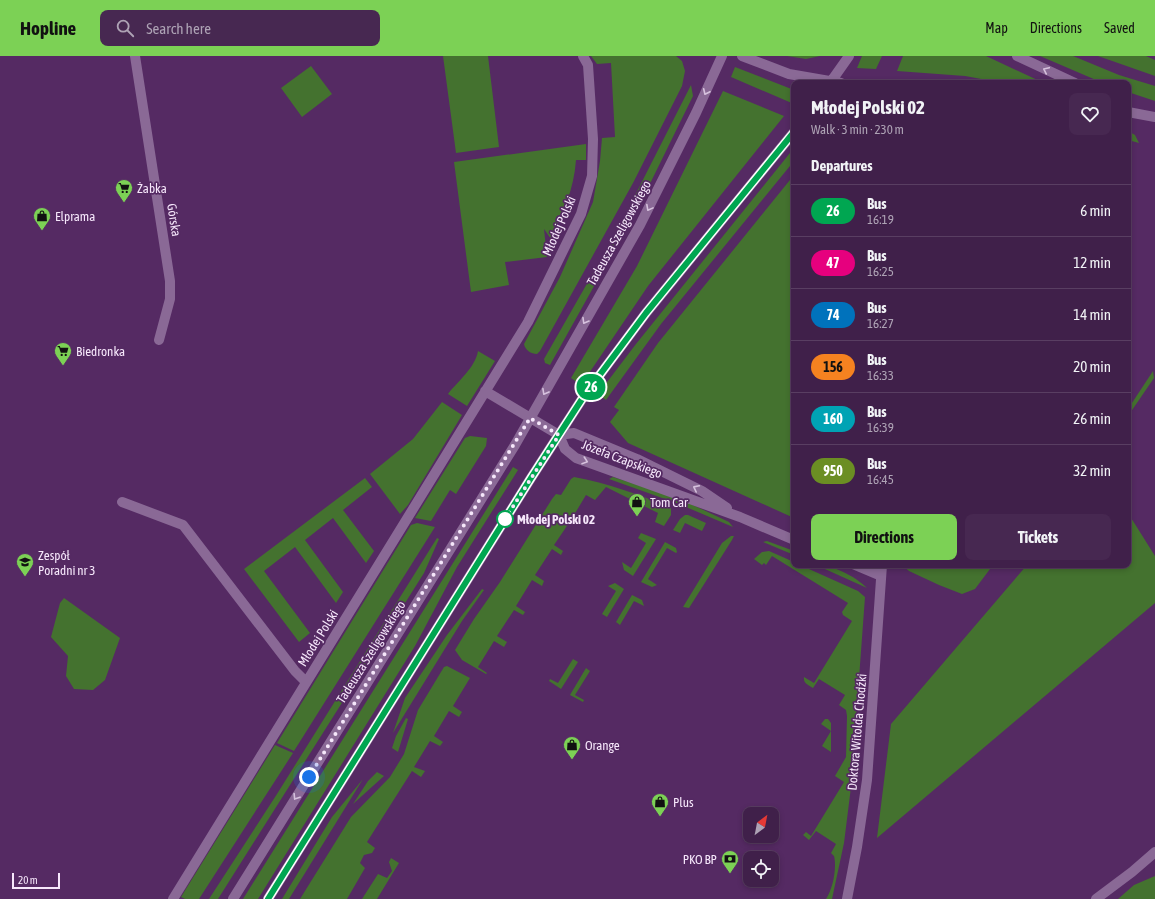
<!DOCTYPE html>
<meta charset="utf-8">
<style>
:root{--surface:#40204a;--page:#472851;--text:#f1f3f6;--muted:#aea3b5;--line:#593e62;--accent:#7cd155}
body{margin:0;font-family:"Asap Condensed",sans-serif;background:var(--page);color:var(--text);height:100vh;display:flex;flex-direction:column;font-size:15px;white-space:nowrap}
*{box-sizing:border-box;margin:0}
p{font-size:13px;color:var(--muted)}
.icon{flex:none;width:22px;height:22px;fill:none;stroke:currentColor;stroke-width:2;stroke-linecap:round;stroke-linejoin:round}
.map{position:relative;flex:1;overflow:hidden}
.panel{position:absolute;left:791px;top:24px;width:340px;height:488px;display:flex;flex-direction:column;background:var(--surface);border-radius:8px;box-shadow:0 2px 6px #0003,0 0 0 1px var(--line)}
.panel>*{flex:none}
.badge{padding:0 8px;border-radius:13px;font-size:14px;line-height:26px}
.needle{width:26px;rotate:32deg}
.buttons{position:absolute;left:743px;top:751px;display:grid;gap:8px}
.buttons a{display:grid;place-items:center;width:36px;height:36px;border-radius:8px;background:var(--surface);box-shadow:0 2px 6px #0003,0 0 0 1px var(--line);font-size:20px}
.scale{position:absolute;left:12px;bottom:10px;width:48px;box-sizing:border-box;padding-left:4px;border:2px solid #f6e7fb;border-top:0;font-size:11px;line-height:14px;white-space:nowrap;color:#f6e7fb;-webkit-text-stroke:3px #552a63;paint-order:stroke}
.you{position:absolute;width:20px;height:20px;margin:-10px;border:3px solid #fff;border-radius:50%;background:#1a73e8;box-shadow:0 0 0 6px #1a73e833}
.map>.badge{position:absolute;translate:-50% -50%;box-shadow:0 0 0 2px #fff}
h2{padding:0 20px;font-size:15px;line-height:36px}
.round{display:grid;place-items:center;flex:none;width:42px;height:42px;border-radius:8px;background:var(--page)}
.headline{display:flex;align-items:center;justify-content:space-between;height:68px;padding:0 20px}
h1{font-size:19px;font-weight:700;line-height:30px}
.primary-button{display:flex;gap:8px;margin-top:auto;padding:8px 20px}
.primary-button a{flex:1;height:46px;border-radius:8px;background:var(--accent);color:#111;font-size:16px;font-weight:700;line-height:46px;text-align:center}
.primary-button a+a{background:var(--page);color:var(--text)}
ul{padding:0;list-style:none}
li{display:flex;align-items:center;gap:12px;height:52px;padding:0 20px;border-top:1px solid var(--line)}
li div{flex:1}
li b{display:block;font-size:15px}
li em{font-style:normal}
li .badge{min-width:44px;font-weight:700;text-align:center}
header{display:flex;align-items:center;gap:24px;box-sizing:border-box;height:56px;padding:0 20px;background:var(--accent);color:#111}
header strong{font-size:19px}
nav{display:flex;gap:22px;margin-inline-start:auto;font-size:14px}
.search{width:280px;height:36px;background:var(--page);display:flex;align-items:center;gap:10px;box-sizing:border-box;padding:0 14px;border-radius:8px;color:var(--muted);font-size:15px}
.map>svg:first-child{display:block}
.green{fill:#44722f}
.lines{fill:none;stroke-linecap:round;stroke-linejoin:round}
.minor{stroke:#8a6996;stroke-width:10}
.oneway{stroke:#d6c1dd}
.line-casing{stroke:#fff;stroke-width:9}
.line{stroke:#00a651;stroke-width:6}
.walk{stroke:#f6e7fb;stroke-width:4;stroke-dasharray:0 7.2}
.stop-dot{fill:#fff;stroke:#00a651;stroke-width:2}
.labels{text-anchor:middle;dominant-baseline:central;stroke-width:3.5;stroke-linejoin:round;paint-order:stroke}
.poi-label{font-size:13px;fill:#f6e7fb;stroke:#552a63;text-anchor:start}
.street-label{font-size:13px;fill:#f6e7fb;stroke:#552a63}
.stop-label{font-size:13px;font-weight:bold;fill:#f6e7fb;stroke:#552a63;text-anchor:start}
</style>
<header>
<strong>Hopline</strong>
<div class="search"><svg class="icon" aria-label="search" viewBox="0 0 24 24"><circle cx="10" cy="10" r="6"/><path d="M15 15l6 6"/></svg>Search here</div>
<nav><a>Map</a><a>Directions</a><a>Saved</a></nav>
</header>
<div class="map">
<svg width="1155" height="843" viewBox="0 0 1155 843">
<rect width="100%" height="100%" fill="#552a63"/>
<!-- green -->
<path class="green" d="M443,0h45l11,91 -43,6z
M591,0h85l6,5 3,10 -3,15 -49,97 -93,168 -3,3c-6,0 -12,-4 -13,-10l36,-67 33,-75 7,-41 2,-23 13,-1 -4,-74 -14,1z
M787,0h33l-14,3z
M862,0h20l-6,13 -19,-1z
M903,0h83l58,27h-41l-38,-7 -68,-5z
M1040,0h33l46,19 36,11v15l-27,-9v-9h-25z
M1098,0h48l9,4v16z
M311,10l21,28 -30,23 -21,-29z
M735,11l59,23v14l-63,-27z
M691,29l2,11 -52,106 -91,163 -5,-2 -1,-4 73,-128z
M723,35l61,25 -136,170 -67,99 -10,-7 66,-112z
M1128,75l7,4 4,8 -11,-3z
M586,88v16h-10c-2,29 -13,53 -25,79l-7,-10 3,28 -42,5 4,23 -38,7 -17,-130z
M794,92v13l-133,163 -55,76 -8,-6 38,-50z
M794,119v343l-166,-75 -18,-21 9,-12 -5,-3 44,-64z
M478,295l17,10 -28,45 -19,-12c10,-13 27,-26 30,-43z
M1153,315l1,7 -26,38v-7z
M442,346l20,13 -54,90 -8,9 -30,-40 43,-35z
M470,380l17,2 -1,8 -30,48 -6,-4 -19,31 -16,-3 50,-80z
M513,411l5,3 -61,97 -42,79 -157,253h-15z
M574,421c33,6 67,18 97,31v7l-7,11 -9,-4 3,-9 -52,-26 -11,13 -9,-5 -12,20 8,6 -3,4 -8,-5 -17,25 9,6 -2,4 -9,-6 -17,26 9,6 -2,5 -10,-6 -16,26 9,6 -2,3 -9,-5 -17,26 10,6 -3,5 -10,-6 -16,26 9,6 -1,1 -24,-14 -7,-10 19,-31 26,-37 52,-83 4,-5 5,1 10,-16z
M613,421l67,22 49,23 4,5 -54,-23 -70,-25z
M365,422l7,9 -29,23 31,41 -8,12 -33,-45 -28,22 38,52 -7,11 -41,-56 -31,24 46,62 -11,9 -55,-73z
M1128,457l27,43v47l-278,235 14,-114 136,-159h101z
M685,459h3l18,8 -4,8 -17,-8 -5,10 -7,-3 7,-11z
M417,467l18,4 -141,224 -17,-8 134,-218z
M641,477l15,6 -23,37 -9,-6 -2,-8 9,6 15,-25 -8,-5z
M731,480h3l-2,4 -43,68 -6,-1 39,-64z
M437,482l2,1 -15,34 -206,326h-9l68,-105z
M767,485l27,10v4l-31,-13z
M665,486l11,6 1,4 -1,1 -9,-5 -19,31 9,6 -5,2 -11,-5z
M769,495l25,11v3h6l58,26 7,6 -14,190 -7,56 -12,56h-6c7,-10 11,-32 8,-43l-3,-3 5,-9 -20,-13 -7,9 -6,-5 3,-3 5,4 33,-54 -9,-6 11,-19 1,-41 -1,-6 -7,-5 6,-10 -26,-16 -6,9c-5,-3 -10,-5 -9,-11l10,6 38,-62 -9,-6 -1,-3 6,-9 -76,-47 -6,9 -2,-2 -2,2 -8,-6 8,-7z
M816,509c17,0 39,11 51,23z
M902,509h91l-18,24 -13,5 -23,-9 -30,-14z
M615,527l9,6 -17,28 -5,-3 14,-23 -8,-5z
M482,533l2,1 -22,31 -69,112 12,-35 42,-63z
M632,539l10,5 2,6 -10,-5 -14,24 -4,-3z
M64,542l56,40 -15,42 -12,10 -19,-1 -8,-13 2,-20 -17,-19 9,-34z
M573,603l5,3 -17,27 -12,-8 1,-2 8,4z
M447,610l23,12 -17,28 9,6 -3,5 -10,-6 -15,25 9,6 -3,4 -10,-5 -16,26 11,4 -4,6 -9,-6 -45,71 8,6 -3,5 -8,2 -4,8 5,5 -18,31h-47l51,-82 39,-40 14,-23 14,-44 26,-43z
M586,612l4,3 -15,24 9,5 -1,2 -13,-7z
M406,662l2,1 -10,33 -6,-4 4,-12z
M825,663h3l3,4v29l-9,-6 9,-15 -10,-7z
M275,689l18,8 -94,146h-14l-4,-2z
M377,716l7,4 -31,28 15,-23z
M363,723l-74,120h-7l50,-82z
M391,802l8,5 -22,36h-15l16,-25 9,4 5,-7 -3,-9z
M1155,820v23h-37l16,-14z"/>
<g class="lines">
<!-- minor -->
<path class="minor" d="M135,0l35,225v18l-11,41
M742,0l47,18 52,9
M1017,0l58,27
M830,27l19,-27
M1128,56l27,5
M485,335l74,44
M559,379l6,14 11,9 164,59 54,23
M559,379l15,-2 63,26 65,32 25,17
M122,446l61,23 112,146 11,11
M855,509l26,11
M173,843l355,-577 53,-108 11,-38 1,-37 -5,-74 -5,-9
M233,843l282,-454 125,-220 56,-112 26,-57
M268,843l263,-421 53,-82 62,-83 148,-181
M847,843l10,-52 10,-67 15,-215
M1096,843l36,-27 23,-20"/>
</g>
<!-- one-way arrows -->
<defs><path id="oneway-chevron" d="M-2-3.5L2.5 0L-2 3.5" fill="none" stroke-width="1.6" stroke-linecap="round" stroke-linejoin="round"/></defs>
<g class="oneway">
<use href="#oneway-chevron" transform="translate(1046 14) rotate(-155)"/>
<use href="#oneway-chevron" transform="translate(706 36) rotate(115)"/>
<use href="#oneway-chevron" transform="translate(649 152) rotate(118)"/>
<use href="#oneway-chevron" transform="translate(585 265) rotate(120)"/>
<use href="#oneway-chevron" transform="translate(545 336) rotate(119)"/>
<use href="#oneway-chevron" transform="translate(585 405) rotate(19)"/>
<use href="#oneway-chevron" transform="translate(696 432) rotate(-153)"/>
<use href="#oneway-chevron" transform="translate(296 741) rotate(122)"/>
</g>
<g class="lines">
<defs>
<path id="line" d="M268,843l263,-421 53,-82 62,-83 148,-181"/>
</defs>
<!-- line casing -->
<use href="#line" class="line-casing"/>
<!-- line -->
<use href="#line" class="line"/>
<!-- walk -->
<path class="walk" d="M309,721l221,-359 29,17 -54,84"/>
</g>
<!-- icons -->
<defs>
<symbol id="supermarket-pin" viewBox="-11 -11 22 30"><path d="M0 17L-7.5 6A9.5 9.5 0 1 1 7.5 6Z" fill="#7cd155" stroke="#552a63"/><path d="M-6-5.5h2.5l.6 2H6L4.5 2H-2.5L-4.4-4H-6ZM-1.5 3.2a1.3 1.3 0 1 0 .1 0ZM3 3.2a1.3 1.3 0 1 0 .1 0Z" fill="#111"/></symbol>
<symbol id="shop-pin" viewBox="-11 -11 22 30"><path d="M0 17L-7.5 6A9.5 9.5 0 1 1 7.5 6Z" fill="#7cd155" stroke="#552a63"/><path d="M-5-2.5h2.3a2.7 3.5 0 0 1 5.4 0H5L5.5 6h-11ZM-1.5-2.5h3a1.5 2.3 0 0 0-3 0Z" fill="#111"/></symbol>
<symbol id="school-pin" viewBox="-11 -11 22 30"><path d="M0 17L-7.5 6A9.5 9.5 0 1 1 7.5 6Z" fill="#7cd155" stroke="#552a63"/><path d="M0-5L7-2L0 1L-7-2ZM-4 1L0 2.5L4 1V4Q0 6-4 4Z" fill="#111"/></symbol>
<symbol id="bank-pin" viewBox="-11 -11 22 30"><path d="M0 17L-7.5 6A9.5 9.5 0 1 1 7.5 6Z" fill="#7cd155" stroke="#552a63"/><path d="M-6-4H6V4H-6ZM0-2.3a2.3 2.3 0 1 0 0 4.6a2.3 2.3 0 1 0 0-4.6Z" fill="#111"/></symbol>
</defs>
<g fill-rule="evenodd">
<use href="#supermarket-pin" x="114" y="122" width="20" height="27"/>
<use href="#shop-pin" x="32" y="150" width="20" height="27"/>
<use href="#supermarket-pin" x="53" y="285" width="20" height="27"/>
<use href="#shop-pin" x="627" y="436" width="20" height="27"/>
<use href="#school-pin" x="15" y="496" width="20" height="27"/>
<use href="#shop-pin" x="562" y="679" width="20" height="27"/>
<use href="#shop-pin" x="650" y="736" width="20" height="27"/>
<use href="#bank-pin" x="720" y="793" width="20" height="27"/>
</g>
<!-- markers -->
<circle class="stop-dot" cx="505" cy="463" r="8"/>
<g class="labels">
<!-- poi labels -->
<g class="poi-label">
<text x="137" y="132">Żabka</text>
<text x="55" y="160">Elprama</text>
<text x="76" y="295">Biedronka</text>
<text x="650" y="446">Tom Car</text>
<text x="38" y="499">Zespół<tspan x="38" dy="15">Poradni nr 3</tspan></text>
<text x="585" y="689">Orange</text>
<text x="673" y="746">Plus</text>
<text x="717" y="803" text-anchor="end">PKO BP</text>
</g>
<!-- street labels -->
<g class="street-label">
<text transform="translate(174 164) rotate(81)">Górska</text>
<text transform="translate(559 170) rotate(-66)">Młodej Polski</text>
<text transform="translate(619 177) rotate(-61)">Tadeusza Szeligowskiego</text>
<text transform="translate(622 403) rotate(21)">Józefa Czapskiego</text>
<text transform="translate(318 582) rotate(-58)">Młodej Polski</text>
<text transform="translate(371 596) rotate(-58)">Tadeusza Szeligowskiego</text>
<text transform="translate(857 676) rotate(-85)">Doktora Witolda Chodźki</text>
</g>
<!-- stop labels -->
<g class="stop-label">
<text x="517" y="463">Młodej Polski 02</text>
</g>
</g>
</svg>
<div class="buttons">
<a><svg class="needle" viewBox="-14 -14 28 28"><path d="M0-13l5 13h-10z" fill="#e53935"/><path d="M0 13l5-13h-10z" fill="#aea3b5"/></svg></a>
<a><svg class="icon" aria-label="locate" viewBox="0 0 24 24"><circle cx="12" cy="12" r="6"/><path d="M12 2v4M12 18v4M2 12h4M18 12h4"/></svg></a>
</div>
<div class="scale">20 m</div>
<div class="you" style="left:309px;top:721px"></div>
<b class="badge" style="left:591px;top:331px;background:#00a651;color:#fff">26</b>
<section class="panel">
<div class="headline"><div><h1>Młodej Polski 02</h1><p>Walk · 3 min · 230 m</p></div><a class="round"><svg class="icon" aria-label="heart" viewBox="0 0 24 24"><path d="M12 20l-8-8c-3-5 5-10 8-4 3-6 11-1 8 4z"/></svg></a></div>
<h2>Departures</h2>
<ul>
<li><span class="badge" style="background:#00a651;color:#fff">26</span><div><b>Bus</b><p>16:19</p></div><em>6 min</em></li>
<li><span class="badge" style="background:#e6007e;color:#fff">47</span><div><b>Bus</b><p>16:25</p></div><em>12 min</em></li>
<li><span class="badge" style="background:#0072bc;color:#fff">74</span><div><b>Bus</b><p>16:27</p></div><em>14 min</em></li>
<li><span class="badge" style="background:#f58220;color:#111">156</span><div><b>Bus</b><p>16:33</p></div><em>20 min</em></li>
<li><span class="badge" style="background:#00a3b4;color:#fff">160</span><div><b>Bus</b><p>16:39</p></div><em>26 min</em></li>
<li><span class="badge" style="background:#6b8e23;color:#fff">950</span><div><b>Bus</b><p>16:45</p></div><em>32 min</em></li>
</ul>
<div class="primary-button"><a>Directions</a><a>Tickets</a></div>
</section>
</div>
